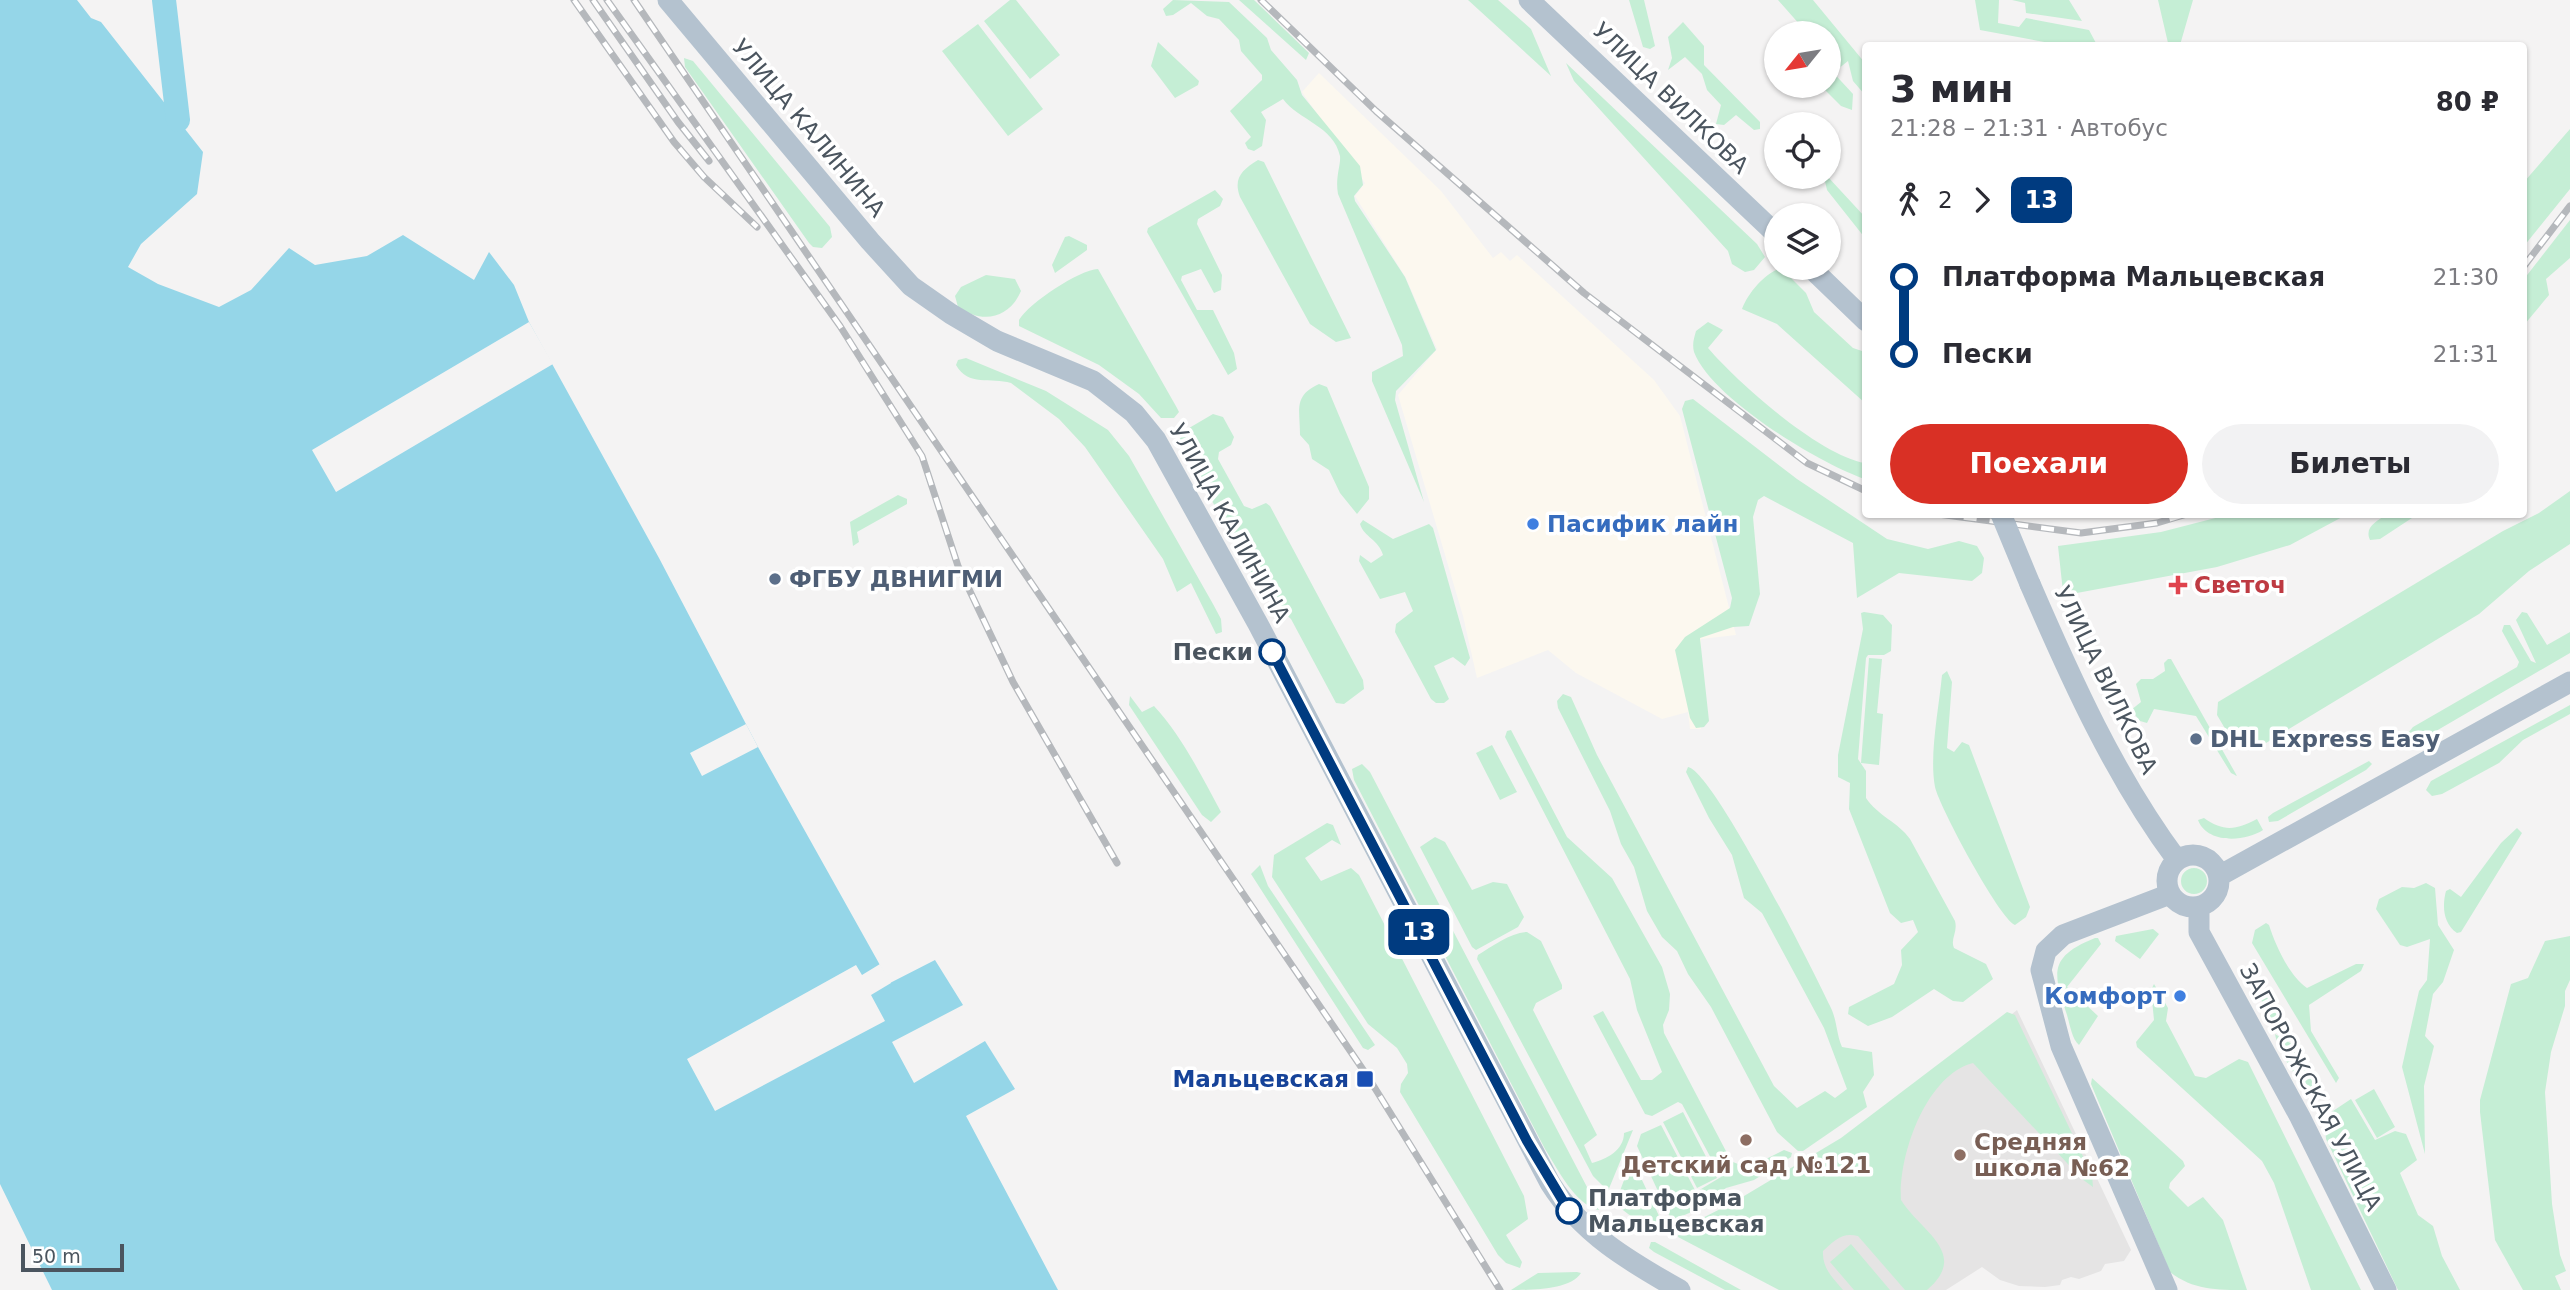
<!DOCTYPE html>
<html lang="ru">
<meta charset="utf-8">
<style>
:root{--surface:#fff;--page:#f2f2f3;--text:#2b2b33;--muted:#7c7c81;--accent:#d93025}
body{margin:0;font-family:"DejaVu Sans",sans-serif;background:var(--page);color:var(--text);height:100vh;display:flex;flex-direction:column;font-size:26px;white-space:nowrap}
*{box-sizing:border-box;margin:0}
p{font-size:23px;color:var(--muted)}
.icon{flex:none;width:38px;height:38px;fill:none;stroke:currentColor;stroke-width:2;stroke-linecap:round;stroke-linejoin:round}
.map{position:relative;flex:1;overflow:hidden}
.panel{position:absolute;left:1862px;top:42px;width:665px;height:476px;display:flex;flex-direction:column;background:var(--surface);border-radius:7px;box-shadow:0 2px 5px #0004}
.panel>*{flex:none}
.badge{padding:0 14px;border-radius:10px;font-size:24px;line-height:46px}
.needle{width:46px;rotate:240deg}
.tools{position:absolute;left:1764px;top:21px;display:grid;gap:14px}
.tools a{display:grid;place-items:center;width:77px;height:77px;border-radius:50%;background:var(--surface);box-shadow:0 2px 5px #0004;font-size:35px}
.scale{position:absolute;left:21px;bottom:18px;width:103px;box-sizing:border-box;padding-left:7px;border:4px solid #4b555f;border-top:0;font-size:19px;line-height:24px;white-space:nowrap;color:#4b555f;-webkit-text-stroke:5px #fff;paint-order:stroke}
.map>.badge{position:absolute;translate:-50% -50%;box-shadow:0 0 0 4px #fff}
.legs{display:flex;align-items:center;gap:10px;height:77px;padding:0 28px;font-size:23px}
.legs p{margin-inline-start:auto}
.overview{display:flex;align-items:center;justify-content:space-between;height:119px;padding:0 28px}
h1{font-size:38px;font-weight:800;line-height:52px}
.action{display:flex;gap:14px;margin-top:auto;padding:14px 28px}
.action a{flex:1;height:80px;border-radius:42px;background:var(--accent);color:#fff;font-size:28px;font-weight:800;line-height:80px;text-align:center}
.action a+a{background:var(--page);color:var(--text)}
ul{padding:0 28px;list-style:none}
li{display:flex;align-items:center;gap:24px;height:77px;font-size:26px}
li i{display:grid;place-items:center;width:10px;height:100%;margin:0 9px;background:currentColor}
li i::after{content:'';width:18px;height:18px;margin:-9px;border:5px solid;border-radius:50%;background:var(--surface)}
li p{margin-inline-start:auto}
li:first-child i{background:linear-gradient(#0000 50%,currentColor 0)}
li:last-child i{background:linear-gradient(currentColor 50%,#0000 0)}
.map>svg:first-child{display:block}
.commercial{fill:#fcf8ef}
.education{fill:#e5e4e4}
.green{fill:#c5eed5}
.water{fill:#95d6e8}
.pier{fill:#f4f3f3}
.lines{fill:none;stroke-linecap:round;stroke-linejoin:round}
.river{stroke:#95d6e8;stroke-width:24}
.major{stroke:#b4c2cf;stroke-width:21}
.rail-casing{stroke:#b5b8bc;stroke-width:7}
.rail{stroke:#fff;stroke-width:4.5;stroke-dasharray:13;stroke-linecap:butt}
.major-bridge{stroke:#b4c2cf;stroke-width:21}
.line-1-casing{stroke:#fff;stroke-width:16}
.line-1{stroke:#003b80;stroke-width:10}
.shop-dot{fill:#3f7fe0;stroke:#fff;stroke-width:2.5}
.service-dot{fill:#5c6f8a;stroke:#fff;stroke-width:2.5}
.health-dot{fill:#e0444e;stroke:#fff;stroke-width:2.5}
.stop-1-dot{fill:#fff;stroke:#003b80;stroke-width:3.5}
.transit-dot{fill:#1a4fb4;stroke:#fff;stroke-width:2.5}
.education-dot{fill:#8d6e63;stroke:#fff;stroke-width:2.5}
.labels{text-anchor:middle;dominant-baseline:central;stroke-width:7;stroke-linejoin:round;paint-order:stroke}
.street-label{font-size:23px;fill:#4b555f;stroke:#fff}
.shop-label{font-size:23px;font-weight:bold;fill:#366cbe;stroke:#fff;text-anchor:start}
.service-label{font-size:23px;font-weight:bold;fill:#4e5e75;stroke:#fff;text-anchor:start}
.health-label{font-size:23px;font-weight:bold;fill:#be3a42;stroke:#fff;text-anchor:start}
.stop-label{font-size:23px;font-weight:bold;fill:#4b555f;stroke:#fff;text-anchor:end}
.transit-label{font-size:23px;font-weight:bold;fill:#164399;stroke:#fff;text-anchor:end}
.education-label{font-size:23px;font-weight:bold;fill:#785e54;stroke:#fff;text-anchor:start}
</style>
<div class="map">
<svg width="2570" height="1290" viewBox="0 0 2570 1290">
<rect width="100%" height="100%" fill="#f4f3f3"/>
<!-- commercial -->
<path class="commercial" d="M1319,73l122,118 52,67 8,-6 9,9 7,-6 137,125 26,36 56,219 -35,4v90h-11l-2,-17 -26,7 -86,-46 -28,-23 -71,28 -14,-62 -65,-221 39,-46 -31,-71 -51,-82 10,-13 -63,-91z"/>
<!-- education -->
<path class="education" d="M2017,1010l114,240 -7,11 -19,3 -4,7 -22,8 -8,-2 -9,3 -2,5 -15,2 -26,-1 -19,-6 -18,-13 -36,23h-136l40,-146z"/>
<!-- green -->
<path class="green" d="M1010,0h6l44,55 -30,24 -46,-58z
M1173,0l56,2 38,36 4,12 26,30 5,15 58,71 3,19 -9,11 1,5 50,76 31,73 -40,41 -1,9 29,102 -52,-121v-9l31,-16 -1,-11 -64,-151c-3,-17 3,-29 2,-38 -6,-30 -42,-36 -57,-57l-22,13 5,8 -4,26 -8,5 -6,-2 -3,-6 6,-6 -21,-26 32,-31v-5l-21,-24 -2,-11 -20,-21 -12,-3 -16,-13 -18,12 -7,1 -3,-7z
M1239,0h15l55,53 -3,7z
M1468,0h30l33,29 20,47z
M1629,0h15l11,46 -5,3 -7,-2z
M1778,0h35l52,63v32l-12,-14 -5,-20 -10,8 -9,-10v-26h-10l-4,-5 -14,-2z
M1975,0h24l-1,23 21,4 7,-9 63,12 8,15h-36l-81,-15z
M2012,0h57l13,21 -56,-8 -1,-10z
M2158,0h35l-13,45 -12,-2z
M1683,22l21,24v19l56,57v7l-6,1 -18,-15 -12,10 -8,-1 5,-19 -14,-15 -5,-16 -17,-17 -17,13 4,-12 -4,-21z
M978,24l65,85 -35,27 -66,-85z
M1158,42l41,39 -1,4 -23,13 -24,-32z
M684,58l9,3 137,166 2,10 -10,11 -9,-1 -4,-4 -124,-176z
M1566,63l191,181 8,13 -11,13 -9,2 -13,-8 -4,-13 -154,-170z
M1829,68l24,26 -1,16 -11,-4 -20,-20h8z
M2570,129v60l-46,57v-64z
M1258,160l6,2 87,176 -15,4 -26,-18 -70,-127c-7,-19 2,-27 18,-37z
M1824,177h4l37,40v21l-38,-48z
M1215,190l8,9 -3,7 -22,13 -1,5 25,51 -1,15 -7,3 -13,-24 -19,7 -1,4 16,30h16l21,43 3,16 -9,6 -81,-143 1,-4z
M2570,220v38l-24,21 3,16 -25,30v-46z
M1069,236l18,9v5l-32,23 -3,-8 13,-28z
M1781,268l25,25 8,19 39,36 12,4v51l-88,-79 -35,-15c6,-16 23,-36 39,-41z
M1098,269l79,139 2,4 -5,6h-13l-22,-24 -40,-29 -80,-39v-6c10,-17 60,-50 79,-51z
M986,275l29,4 6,12c-12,28 -39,33 -63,16l-3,-11 6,-9z
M1708,322l15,8 -15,18c30,35 111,107 157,115v16c-45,-15 -154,-81 -171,-127 -2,-8 0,-14 2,-21z
M966,358l80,33 62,39 21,26 84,148 8,15 1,13 -6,2 -25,-51 -14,9 -14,-33 -78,-112 -26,-28 -48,-36c-20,-6 -43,4 -55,-18l2,-5z
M1319,384l8,3 42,100v12l-12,15 -17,-21 -11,-23 -17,-11 -3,-14 -9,-10c0,-26 -7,-39 19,-51z
M1693,399l104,80 90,60 41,10 31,-8 18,5 7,12 -2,15 -10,8 -73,-8 -42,25 -4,-55 -89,-47 -6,4 -5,17 7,77 -11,32 -16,1 -33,11 9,83 -5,6 -8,1 -6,-10 -15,-68 10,-13 45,-29 2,-10 -50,-189 3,-8z
M1213,414l10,3 11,20 -3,8 -12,7 -1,7 26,47 8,3 14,-6 4,3 93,174 1,9 -20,15 -8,-1 -45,-84 -26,-22 -86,-156 5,-10z
M2570,491v53l-41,27 -50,43 -218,132 -8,-1 -3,-8 -8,4 -9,-15 3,10 -6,1 -13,-22 1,-13 285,-171 36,-18z
M898,495l9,4v5l-50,28 2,10 -6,4 -3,-24z
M2227,515h119l-56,30 -73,22 -151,28 -3,-3 -5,-46 103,-14z
M2386,515l29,1 -35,23 -10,1c-6,-13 7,-19 16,-25z
M1363,520l30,19 36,-15 4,4 37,130 -5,8 -12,-9 -19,9 15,33 -5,4h-8l-5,-4 -36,-67 1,-8 17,-13 -8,-19 -25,7 -21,-38 1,-6 11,8 12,-8c-4,-15 -19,-18 -23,-31z
M1864,612l19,3 9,10 -1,26 -7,4h-16l-2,3 -8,101 8,12v27c12,18 32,24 44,41l45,82c3,11 -5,18 -1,27l32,16 7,15 -30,23 -10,-1 -19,-12 -42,28 -24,9 -20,-12 1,-7 45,-23 8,-19 -1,-15 17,-18 -5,-12 -12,3 -11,-10 -41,-104 1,-26 -12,-6v-22l25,-126 -2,-16z
M2522,612l5,1 20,32 23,-13v21l-158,92 -7,1 -1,-8 9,-11 104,-60 2,-5 -17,-31 2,-6h6l21,36 5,2 -20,-43z
M1869,658l13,1 -5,54 6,1 -4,51 -18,-2z
M2168,659h3l66,117 -6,-3 -35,-57 -42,-7 -7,14 -7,-2 -9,-11 10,-8 -5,-18 5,-5h12l12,-8 -1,-8z
M1947,671l5,11 -5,66 7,4 8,-10 7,3 61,162 -4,10 -11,8c-16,-7 -76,-119 -80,-138 -6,-32 4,-79 7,-112z
M1563,694l8,3 26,58 177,331 23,22 28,-17 10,7 12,-9 -23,-61 -62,-115 -18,-15 -12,-43 -23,-37 -23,-46 2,-5c25,4 126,205 142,239 7,13 6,27 12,41l30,5 2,23 -11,17 4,15 -64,44h-5l-21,-19 -66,-125 -23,-33 -11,-23 -15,-14 -15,-26 -13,-44 -13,-23 -11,-33 -52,-103 -1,-7z
M1130,696l12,16 12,-6c28,30 48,71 67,106l-10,10 -9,-7 -73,-110z
M2570,705v9l-47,26 -24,23 -57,31 -10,2 -6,-6 5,-9z
M1511,730l56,107 45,41 50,89 8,27 -1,16 -6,15 1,8 64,122 5,7 15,6 36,-18 8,3 -1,4 -37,23 -28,8 -25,20 -26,11 -5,-2 -33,-71 4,-12 20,-9 35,67 25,-15 -39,-73 -4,-2 -26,14 -7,-2 -52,-98 10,-5 38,69h11l10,-8 -25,-62 -7,-31 -125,-242 2,-6z
M1492,745l25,47 -17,8 -24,-47z
M2369,761l3,3 -6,6 -88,51 -9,1 -1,-5 5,-4z
M1362,764l8,8 229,438c-24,-5 -42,-42 -54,-61l-191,-369 -2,-11z
M2204,818c20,14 32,12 53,1l6,11c-18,12 -56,14 -65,-10z
M1327,823l6,2 8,20 -9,-5 -27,18 16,23 30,-13 8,7 165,321 4,23 -22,16 16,27 -2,6 -14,-5 -8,-8 -98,-163 1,-8 7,-11 -1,-9 -10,-16 -29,-24 -96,-147 2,-22z
M2517,828l5,5 -61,99 -4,1c-14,-10 -15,-27 -11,-42l4,-2 11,8 40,-54z
M1435,837l10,5 27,48 21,-8 14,2 17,33 -6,10 -42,23 -4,-3 -52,-100z
M1260,865l8,21 107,159 -7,5 -5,-2 -112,-174z
M2181 881a13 13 0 1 1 26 0a13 13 0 1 1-26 0Z
M2426,883l9,5 3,37 16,25 -11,32 -10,12 -8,42 9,10 -10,40 1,68 -23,-87 17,-76 8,-11 3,-41 -23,8 -7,-2 -24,-36 3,-10 23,-12 12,1z
M2266,923l3,2c6,19 20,51 38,63l49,-24h8l-3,7 -52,34 2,26 28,47 -3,5 -84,-140 3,-13z
M2153,929l6,5 -19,25 -25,-18 1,-5z
M1527,932l14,9 21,44v4l-26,14 -3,7 64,125 -13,10 8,18c15,-4 32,-13 32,-30l9,-3 -25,61 -15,-15 -116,-217 1,-4c15,-9 32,-22 49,-23z
M2570,936v44l-5,11v15l-14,46 -6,40 7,112 8,51 6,16 -11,5 6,14h-38l-28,-50 -15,-128v-12l31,-116 17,-6 17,-37z
M2095,938h3l3,6 -34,43 31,29 -19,29c-7,-6 -9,-20 -12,-30 -14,-42 -19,-58 28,-77z
M2253,970l37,65 -15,-10 -26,-47z
M2154,984l14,24 -2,13 29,55 11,2 33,-19 9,3 113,228h-50l-37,-107 -12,-22 -125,-114 -1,-5 18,-22 -3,-30z
M2007,1012l8,3 77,160 1,12 -11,-8 -109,-116c-47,12 -75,93 -72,137 20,32 69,53 26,90h-22l-47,-54c-16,-4 -23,4 -35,15 -1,17 9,26 20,39h-64l-101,-53 1,-7 55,-28 107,-64z
M2275,1034l22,13 26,45 -3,3c-16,1 -43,-46 -45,-61z
M2092,1078l91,83 2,5 -15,17 -1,5 19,19 15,-10 20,23 24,70c-31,0 -54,0 -77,-18l-79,-188z
M2374,1089l21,38 -18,11 -22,-38z
M2351,1099l24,41 20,-9 11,3 11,26 -17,13 18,42 15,11 9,30 18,34h-62l-72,-151 -2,-22z
M1683,1112l34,66 -20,10 -34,-66z
M1632,1159l29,61 -4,8 -11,-10 -10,2 -21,-16z
M1651,1242h4l86,48h-16l-71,-38 -5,-4z
M1851,1244l39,46h-36l-24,-28z
M1577,1272l4,1c-11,17 -49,17 -70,17l27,-17z"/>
<!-- water -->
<path class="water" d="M0,0h77l14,18 10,4 102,130 -6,42 -56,50 -13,23 30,17 61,23 32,-17 38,-42 26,17 52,-9 36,-21 71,45 15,-28 25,33 15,37 130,236 99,189 132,236 45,-23 28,45 -71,37 22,41 71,-42 30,48 -49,27 92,174h-1006l-52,-106z"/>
<!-- pier -->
<path class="pier" d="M529,322l24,42 -217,128 -24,-42z
M746,724l12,23 -56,29 -12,-23z
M880,964l11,19 -20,12 14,26 -170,90 -28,-52 169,-94 6,10z"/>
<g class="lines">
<!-- river -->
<path class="river" d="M164,0l14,120"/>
<!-- major -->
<path class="major" d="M668,0l202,241 41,45 40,28 46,27 96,40 41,32 22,27 102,184 292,559c32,51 79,78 130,107
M1529,0l247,234
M1811,268l55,53
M2030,584c41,95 85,193 147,276
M2167 881a26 26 0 1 1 52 0a26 26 0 1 1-52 0Z
M2219,876l351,-194
M2199,907v25l101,185 86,173
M2167,1290l-106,-244 -20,-76 5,-19 17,-16 107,-41"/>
<defs>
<path id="rail" d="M574,0l100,142 30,35 53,50
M593,0l85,122 31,39
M607,0l233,326 82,130 36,110 55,116 104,181
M634,0l734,1077 132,213
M1261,0l115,111 208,182 223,170 59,28
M2524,266l46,-60
M1938,514l143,19 76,-10 30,-9"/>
</defs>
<!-- rail casing -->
<use href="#rail" class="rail-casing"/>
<!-- rail -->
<use href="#rail" class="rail"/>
<!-- major-bridge -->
<path class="major-bridge" d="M2001,514l29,70"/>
</g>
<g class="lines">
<defs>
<path id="line-1" d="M1272,652l255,489 42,70"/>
</defs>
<!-- line-1 casing -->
<use href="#line-1" class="line-1-casing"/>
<!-- line-1 -->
<use href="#line-1" class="line-1"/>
</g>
<!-- markers -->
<g class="shop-dot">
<circle cx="1533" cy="524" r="7"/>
<circle cx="2180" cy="996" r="7"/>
</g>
<g class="service-dot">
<circle cx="775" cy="579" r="7"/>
<circle cx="2196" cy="739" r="7"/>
</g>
<path class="health-dot" d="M2174.5 574.5h7v7h7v7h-7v7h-7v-7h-7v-7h7z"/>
<g class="stop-1-dot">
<circle cx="1272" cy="652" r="12"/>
<circle cx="1569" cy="1211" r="12"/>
</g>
<rect class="transit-dot" x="1356" y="1070" width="18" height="18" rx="3.5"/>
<g class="education-dot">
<circle cx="1746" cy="1140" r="7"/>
<circle cx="1960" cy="1155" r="7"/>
</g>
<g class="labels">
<!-- street labels -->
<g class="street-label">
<text transform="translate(1671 98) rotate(44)">УЛИЦА ВИЛКОВА</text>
<text transform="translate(809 128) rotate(50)">УЛИЦА КАЛИНИНА</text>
<text transform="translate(1230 523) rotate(61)">УЛИЦА КАЛИНИНА</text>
<text transform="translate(2106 680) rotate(64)">УЛИЦА ВИЛКОВА</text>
<text transform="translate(2311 1087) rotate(62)">ЗАПОРОЖСКАЯ УЛИЦА</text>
</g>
<!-- shop labels -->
<g class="shop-label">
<text x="1547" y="524">Пасифик лайн</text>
<text x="2166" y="996" text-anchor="end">Комфорт</text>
</g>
<!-- service labels -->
<g class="service-label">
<text x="789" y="579">ФГБУ ДВНИГМИ</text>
<text x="2210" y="739">DHL Express Easy</text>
</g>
<!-- health labels -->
<g class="health-label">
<text x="2194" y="585">Светоч</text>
</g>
<!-- stop labels -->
<g class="stop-label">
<text x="1253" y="652">Пески</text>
<text x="1588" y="1198" text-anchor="start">Платформа<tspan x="1588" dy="26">Мальцевская</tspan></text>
</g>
<!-- transit labels -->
<g class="transit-label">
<text x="1349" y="1079">Мальцевская</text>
</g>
<!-- education labels -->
<g class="education-label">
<text x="1974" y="1142">Средняя<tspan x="1974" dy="26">школа №62</tspan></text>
<text x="1746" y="1165" text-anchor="middle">Детский сад №121</text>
</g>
</g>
</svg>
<div class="tools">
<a><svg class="needle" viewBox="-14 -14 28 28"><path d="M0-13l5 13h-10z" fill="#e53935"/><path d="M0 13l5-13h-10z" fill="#7c7c81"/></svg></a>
<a><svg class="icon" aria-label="locate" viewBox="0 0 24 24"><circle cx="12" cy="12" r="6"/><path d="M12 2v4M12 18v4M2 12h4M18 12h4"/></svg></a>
<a><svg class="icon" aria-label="layers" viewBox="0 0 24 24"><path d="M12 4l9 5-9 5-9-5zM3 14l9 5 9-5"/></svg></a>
</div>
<div class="scale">50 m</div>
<b class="badge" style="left:1419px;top:932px;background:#003b80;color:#fff">13</b>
<section class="panel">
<div class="overview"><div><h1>3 мин</h1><p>21:28 – 21:31 · Автобус</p></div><b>80 ₽</b></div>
<div class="legs"><svg class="icon" aria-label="walk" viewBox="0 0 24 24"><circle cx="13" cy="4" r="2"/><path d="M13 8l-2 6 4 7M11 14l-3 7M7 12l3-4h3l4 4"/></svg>2<svg class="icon" aria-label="forward" viewBox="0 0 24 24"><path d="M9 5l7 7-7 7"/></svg><b class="badge" style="background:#003b80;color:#fff">13</b></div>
<ul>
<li><i style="color:#003b80"></i><b>Платформа Мальцевская</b><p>21:30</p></li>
<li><i style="color:#003b80"></i><b>Пески</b><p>21:31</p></li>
</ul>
<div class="action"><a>Поехали</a><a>Билеты</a></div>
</section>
</div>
